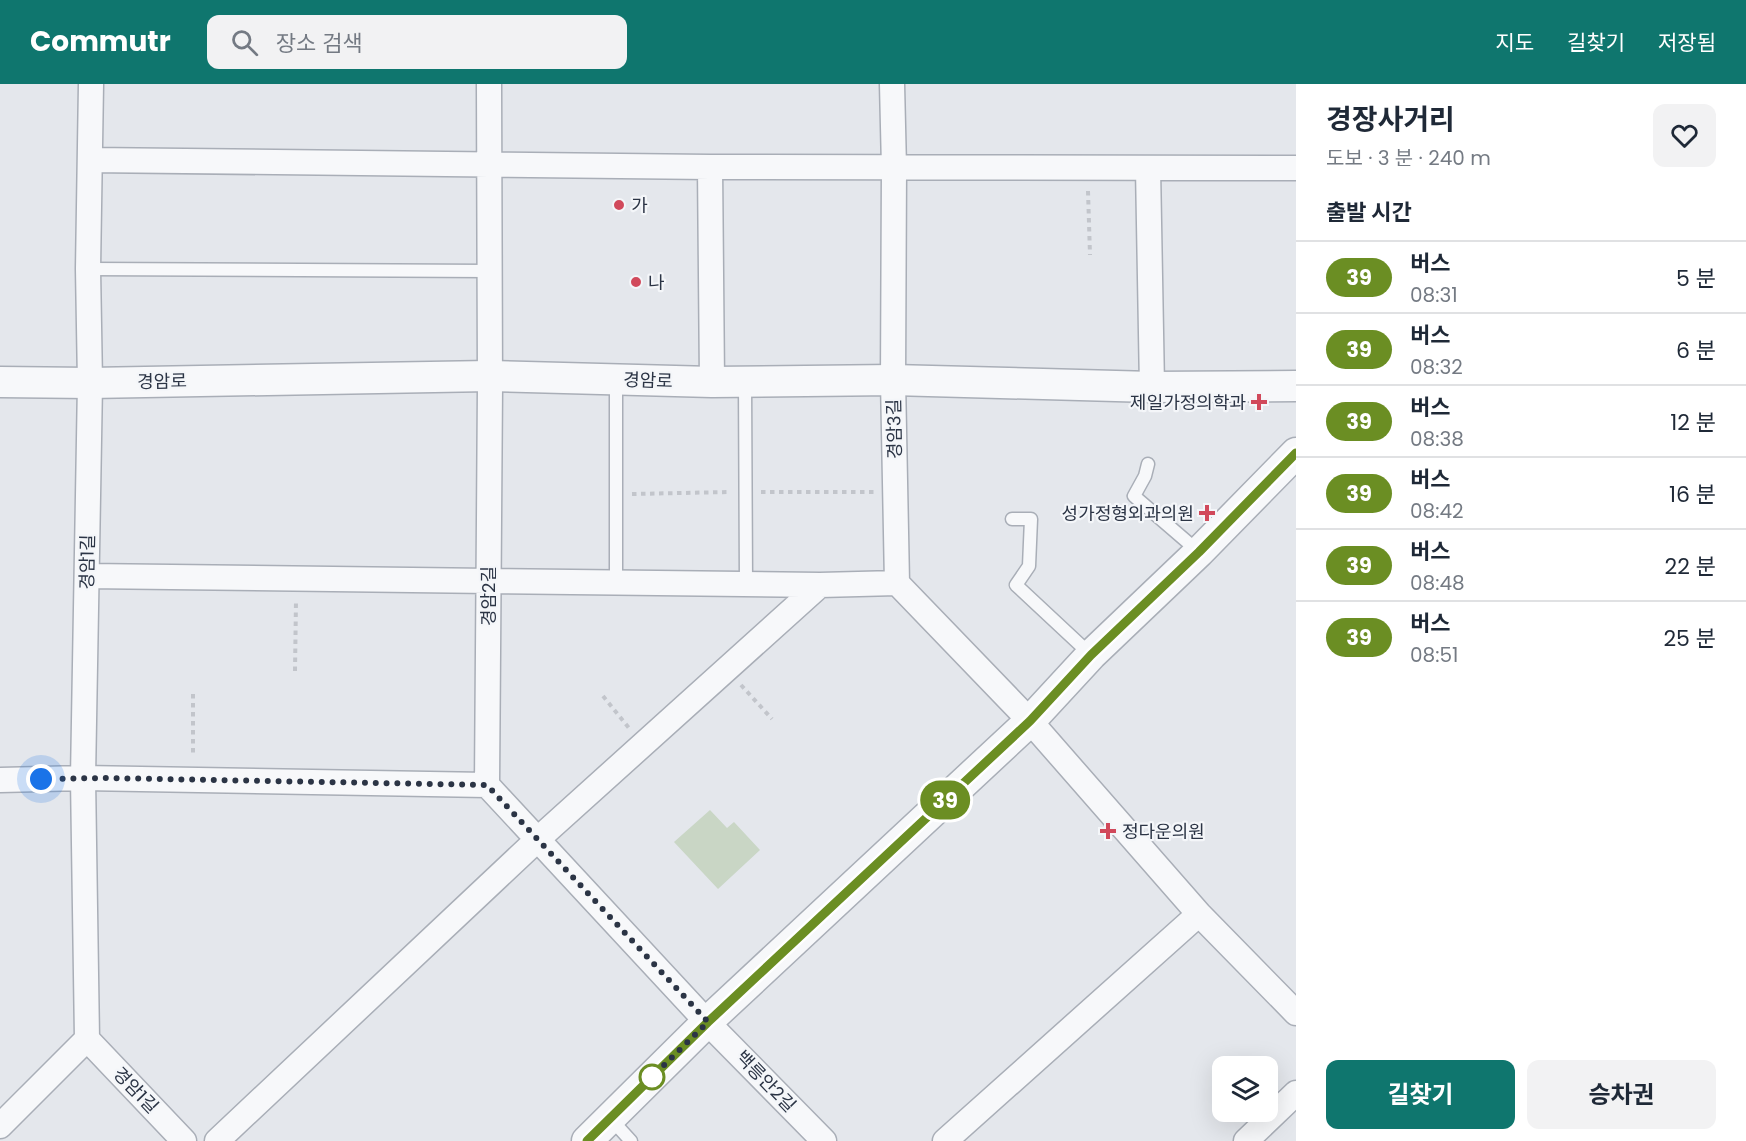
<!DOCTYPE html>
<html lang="ko">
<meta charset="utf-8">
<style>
:root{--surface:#fff;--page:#f2f2f3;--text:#1f2937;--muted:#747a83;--line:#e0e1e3;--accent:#0f766e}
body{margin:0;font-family:Poppins,"Noto Sans KR",sans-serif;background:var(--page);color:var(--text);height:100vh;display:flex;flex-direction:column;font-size:22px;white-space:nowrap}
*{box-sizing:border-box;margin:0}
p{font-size:20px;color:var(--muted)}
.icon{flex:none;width:33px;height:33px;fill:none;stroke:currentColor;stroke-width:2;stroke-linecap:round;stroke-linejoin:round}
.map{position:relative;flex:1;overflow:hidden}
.side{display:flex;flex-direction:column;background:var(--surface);width:450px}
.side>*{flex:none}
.badge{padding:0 12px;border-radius:20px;font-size:21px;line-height:39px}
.tools{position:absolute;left:1212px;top:972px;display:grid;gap:12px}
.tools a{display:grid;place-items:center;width:66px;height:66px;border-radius:12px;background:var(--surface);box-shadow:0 6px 24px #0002;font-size:30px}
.you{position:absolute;width:30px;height:30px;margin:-15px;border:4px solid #fff;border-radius:50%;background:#1a73e8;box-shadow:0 0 0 9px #1a73e833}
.map>.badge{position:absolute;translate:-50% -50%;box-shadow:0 0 0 3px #fff}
h2{padding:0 30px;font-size:22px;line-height:54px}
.round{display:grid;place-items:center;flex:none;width:63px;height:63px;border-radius:12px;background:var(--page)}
.headline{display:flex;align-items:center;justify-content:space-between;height:102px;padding:0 30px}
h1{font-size:28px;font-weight:700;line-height:45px}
.button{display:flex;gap:12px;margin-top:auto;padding:12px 30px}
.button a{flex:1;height:69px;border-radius:12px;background:var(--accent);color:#fff;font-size:24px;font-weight:700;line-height:69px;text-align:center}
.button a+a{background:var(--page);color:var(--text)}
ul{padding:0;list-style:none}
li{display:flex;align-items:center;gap:18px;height:72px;padding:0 30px;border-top:2px solid var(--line)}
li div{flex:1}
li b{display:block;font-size:22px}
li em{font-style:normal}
li .badge{min-width:66px;font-weight:700;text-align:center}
header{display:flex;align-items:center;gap:36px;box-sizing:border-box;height:84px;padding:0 30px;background:var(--accent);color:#fff}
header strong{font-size:28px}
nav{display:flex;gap:33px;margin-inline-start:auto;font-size:21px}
.search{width:420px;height:54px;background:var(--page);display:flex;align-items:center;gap:15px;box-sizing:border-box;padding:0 21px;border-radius:12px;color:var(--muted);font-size:22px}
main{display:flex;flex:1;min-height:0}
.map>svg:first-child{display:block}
.green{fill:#c9d6c5}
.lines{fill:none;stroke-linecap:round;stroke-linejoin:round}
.service-casing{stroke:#a9aeb7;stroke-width:15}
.minor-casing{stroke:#a9aeb7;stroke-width:27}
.tertiary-casing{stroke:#a9aeb7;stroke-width:33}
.path{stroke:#c2c5cb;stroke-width:4;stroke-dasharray:4.5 4.5;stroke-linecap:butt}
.service{stroke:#f7f8fa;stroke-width:12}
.minor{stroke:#f7f8fa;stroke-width:24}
.tertiary{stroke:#f7f8fa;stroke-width:30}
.line-casing{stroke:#fff;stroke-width:14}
.line{stroke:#6b8e23;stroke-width:9}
.walk{stroke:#2b3445;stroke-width:6;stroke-dasharray:0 10.8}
.poi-dot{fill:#d1495b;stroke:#f4f6f9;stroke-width:2}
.stop-dot{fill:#fff;stroke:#6b8e23;stroke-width:3}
.labels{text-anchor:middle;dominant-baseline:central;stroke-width:4.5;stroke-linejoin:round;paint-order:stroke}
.poi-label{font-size:18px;fill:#2b3445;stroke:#f4f6f9;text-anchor:start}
.street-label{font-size:18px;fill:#2b3445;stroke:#f4f6f9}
</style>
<header>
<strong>Commutr</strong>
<div class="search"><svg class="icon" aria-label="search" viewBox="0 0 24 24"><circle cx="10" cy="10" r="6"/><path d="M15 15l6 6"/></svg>장소 검색</div>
<nav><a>지도</a><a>길찾기</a><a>저장됨</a></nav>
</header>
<main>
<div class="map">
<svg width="1296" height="1057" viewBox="0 0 1296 1057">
<rect width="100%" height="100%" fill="#e4e7ec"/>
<!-- green -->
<path class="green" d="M710,726l17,18 7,-6 26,28 -42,39 -44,-47z"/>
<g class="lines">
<defs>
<path id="service" d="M88,185l401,2
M616,295v203
M745,298l1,202
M1148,380l-3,12 -11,20 65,56
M1012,435h19l-2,47 -13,19 74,69
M610,1034l21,23"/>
<path id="minor" d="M91,0l-3,185 2,114 -7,395 4,261 97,102
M489,0l1,302 -3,399 220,237 117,119
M892,0l2,84 -1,212 4,203 133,138 169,193 97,99
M90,76l620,7 586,1
M710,83l2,215
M1148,84l4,219
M87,492l733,9
M0,696l83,-2 404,7
M0,1042l87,-87
M217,1057l320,-301 283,-255 77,-2
M945,1057l254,-227
M1246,1057l50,-48"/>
<path id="tertiary" d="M0,298l90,1 399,-7 223,6 181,-2 259,7 144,-1
M587,1057l120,-119 323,-301 61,-66 108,-103 97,-99"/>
</defs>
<!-- service casing -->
<use href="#service" class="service-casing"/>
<!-- minor casing -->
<use href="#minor" class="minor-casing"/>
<!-- tertiary casing -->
<use href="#tertiary" class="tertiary-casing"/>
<!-- path -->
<path class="path" d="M1088,107l2,64
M761,408h113
M632,410l98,-2
M295,587l1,-71
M741,601l31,34
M193,610v62
M603,612l26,32"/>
<!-- service -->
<use href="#service" class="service"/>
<!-- minor -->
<use href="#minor" class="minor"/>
<!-- tertiary -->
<use href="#tertiary" class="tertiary"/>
</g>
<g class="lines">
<defs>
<path id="line" d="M587,1057l121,-119 322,-301 61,-66 108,-103 97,-99"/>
</defs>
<!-- line casing -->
<use href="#line" class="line-casing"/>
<!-- line -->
<use href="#line" class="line"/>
<!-- walk -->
<path class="walk" d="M41,695l64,-1 382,7 221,237 -56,55"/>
</g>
<!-- markers -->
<g class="poi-dot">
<circle cx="619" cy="121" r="6"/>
<circle cx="636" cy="198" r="6"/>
<path d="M1256 309h6v6h6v6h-6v6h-6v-6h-6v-6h6z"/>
<path d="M1204 420h6v6h6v6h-6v6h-6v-6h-6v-6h6z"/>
<path d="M1105 738h6v6h6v6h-6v6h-6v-6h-6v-6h6z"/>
</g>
<circle class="stop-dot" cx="652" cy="993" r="12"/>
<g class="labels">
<!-- poi labels -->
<g class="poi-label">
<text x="631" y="121">가</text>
<text x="648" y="198">나</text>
<text x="1246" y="318" text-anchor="end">제일가정의학과</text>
<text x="1194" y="429" text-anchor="end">성가정형외과의원</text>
<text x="1122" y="747">정다운의원</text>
</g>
<!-- street labels -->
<g class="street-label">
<text transform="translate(648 296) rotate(2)">경암로</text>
<text transform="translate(162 297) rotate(-1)">경암로</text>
<text transform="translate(894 345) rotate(-91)">경암3길</text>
<text transform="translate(87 478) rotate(-89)">경암1길</text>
<text transform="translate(488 512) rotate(-90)">경암2길</text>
<text transform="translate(766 997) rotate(46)">백릉안2길</text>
<text transform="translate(136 1006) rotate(46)">경암1길</text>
</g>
</g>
</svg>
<div class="tools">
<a><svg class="icon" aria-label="layers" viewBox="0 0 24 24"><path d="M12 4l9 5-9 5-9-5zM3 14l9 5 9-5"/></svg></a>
</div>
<div class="you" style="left:41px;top:695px"></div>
<b class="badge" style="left:945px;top:716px;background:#6b8e23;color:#fff">39</b>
</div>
<section class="side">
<div class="headline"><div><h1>경장사거리</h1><p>도보 · 3 분 · 240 m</p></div><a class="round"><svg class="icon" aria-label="heart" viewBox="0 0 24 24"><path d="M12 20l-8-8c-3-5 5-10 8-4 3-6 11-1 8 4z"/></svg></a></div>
<h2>출발 시간</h2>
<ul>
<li><span class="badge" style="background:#6b8e23;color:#fff">39</span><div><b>버스</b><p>08:31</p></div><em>5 분</em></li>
<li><span class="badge" style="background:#6b8e23;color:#fff">39</span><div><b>버스</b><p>08:32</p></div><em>6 분</em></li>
<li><span class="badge" style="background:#6b8e23;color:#fff">39</span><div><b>버스</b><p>08:38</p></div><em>12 분</em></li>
<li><span class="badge" style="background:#6b8e23;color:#fff">39</span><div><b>버스</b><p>08:42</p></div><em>16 분</em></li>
<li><span class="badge" style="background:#6b8e23;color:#fff">39</span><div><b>버스</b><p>08:48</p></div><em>22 분</em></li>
<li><span class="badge" style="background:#6b8e23;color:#fff">39</span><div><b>버스</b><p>08:51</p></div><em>25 분</em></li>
</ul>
<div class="button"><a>길찾기</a><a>승차권</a></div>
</section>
</main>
